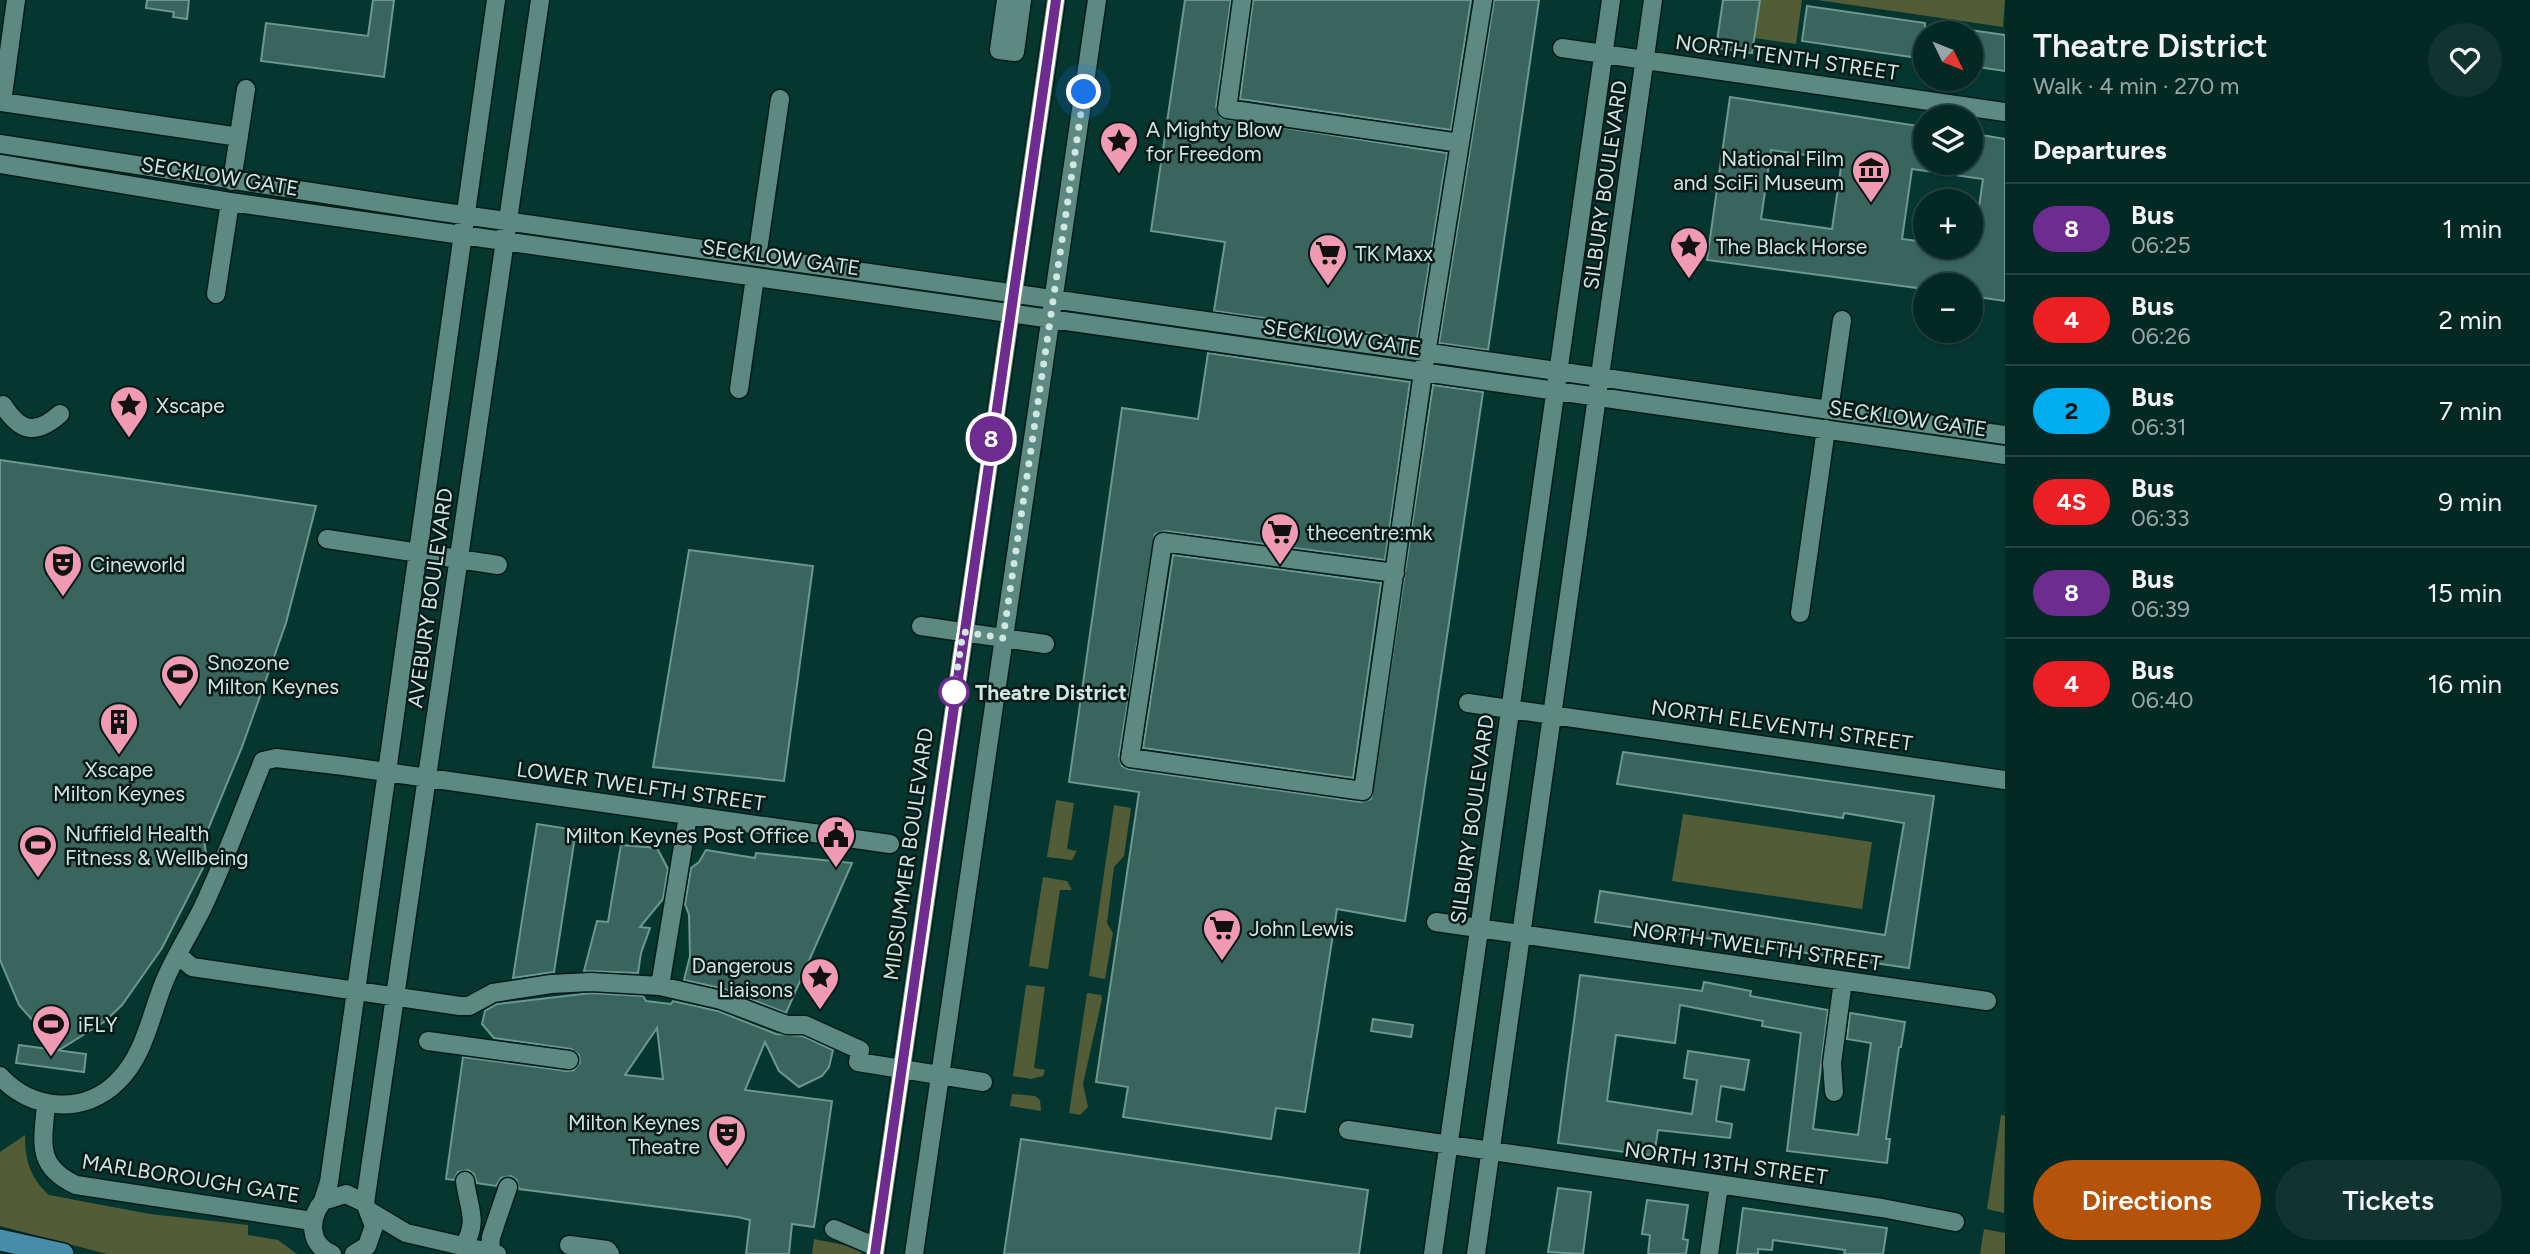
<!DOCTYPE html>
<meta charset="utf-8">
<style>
:root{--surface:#042824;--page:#123431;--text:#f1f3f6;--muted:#97a6a6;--line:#254441;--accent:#b45309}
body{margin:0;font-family:Figtree,sans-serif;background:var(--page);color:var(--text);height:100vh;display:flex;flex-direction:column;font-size:26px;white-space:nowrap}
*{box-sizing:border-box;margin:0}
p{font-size:23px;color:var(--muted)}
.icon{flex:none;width:38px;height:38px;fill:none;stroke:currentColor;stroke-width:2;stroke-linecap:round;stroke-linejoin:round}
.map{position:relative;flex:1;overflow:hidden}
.drawer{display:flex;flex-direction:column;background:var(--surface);width:525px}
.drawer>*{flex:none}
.badge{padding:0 14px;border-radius:23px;font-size:24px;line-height:46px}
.needle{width:46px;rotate:133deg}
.tools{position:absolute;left:1913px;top:21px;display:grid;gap:14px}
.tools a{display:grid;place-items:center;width:70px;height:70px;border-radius:50%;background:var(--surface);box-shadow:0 2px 5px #0004,0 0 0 2px var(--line);font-size:35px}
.you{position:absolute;width:35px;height:35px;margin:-18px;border:5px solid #fff;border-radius:50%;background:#1a73e8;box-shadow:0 0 0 10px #1a73e833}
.map>.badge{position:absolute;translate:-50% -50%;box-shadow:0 0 0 4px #fff}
h2{padding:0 28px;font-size:26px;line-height:63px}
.round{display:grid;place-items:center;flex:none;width:74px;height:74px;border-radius:37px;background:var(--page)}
.headline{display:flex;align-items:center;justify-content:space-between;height:119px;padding:0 28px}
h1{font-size:33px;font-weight:600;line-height:52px}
.primary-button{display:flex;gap:14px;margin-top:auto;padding:14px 28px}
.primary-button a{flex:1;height:80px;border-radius:42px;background:var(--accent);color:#fff;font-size:28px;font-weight:600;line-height:80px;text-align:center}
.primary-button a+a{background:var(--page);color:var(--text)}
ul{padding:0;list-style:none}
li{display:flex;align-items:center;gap:21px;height:91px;padding:0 28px;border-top:2px solid var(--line)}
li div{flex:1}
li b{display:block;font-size:26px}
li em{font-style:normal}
li .badge{min-width:77px;font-weight:700;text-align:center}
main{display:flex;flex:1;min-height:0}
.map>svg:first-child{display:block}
.green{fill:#525c36}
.building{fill:#3a655d;stroke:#6b988f;stroke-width:2;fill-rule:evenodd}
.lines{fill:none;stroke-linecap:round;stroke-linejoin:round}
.minor-casing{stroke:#001c17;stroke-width:21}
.major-casing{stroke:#001c17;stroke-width:24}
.minor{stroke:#5c8980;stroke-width:18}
.major{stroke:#458dab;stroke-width:21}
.line-casing{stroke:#fff;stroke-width:16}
.line{stroke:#6e2c91;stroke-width:10}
.walk{stroke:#cfe6e1;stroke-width:7;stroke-dasharray:0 12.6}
.stop-dot{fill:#fff;stroke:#6e2c91;stroke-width:3.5}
.labels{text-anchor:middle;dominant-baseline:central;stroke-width:5;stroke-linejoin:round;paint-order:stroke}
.street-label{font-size:21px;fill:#cfe6e1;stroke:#081a17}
.poi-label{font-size:21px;fill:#cfe6e1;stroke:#081a17;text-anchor:start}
.stop-label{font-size:21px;font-weight:bold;fill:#cfe6e1;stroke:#081a17;text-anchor:start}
</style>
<main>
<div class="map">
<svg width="2005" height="1254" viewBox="0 0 2005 1254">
<rect width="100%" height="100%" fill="#063630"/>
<!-- green -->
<path class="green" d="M1759,0h43l-6,44 -42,-6z
M1817,0h188l-2,27z
M1056,800l18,3 -7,46 10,2 -5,9 -25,-3z
M1114,805l17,3 -7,48 -10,11 -7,56 6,10 -8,46 -16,-3z
M1683,814l189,28 -10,67 -190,-28z
M1043,877l24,4 5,9h-12l-12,79 -19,-3z
M1026,985l19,2 -11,81 11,2 -2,6 -12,3 -18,-3z
M1087,993l14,2 1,4 -19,85 5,23 -8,8 -11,-2z
M1012,1094l23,2 5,4 1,11 -31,-5z
M2001,1115l4,1 -1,97 -17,-4z
M25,1135c0,25 5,43 24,60l101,19 98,11v10l30,5 19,14h-190l-107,-28v-74z
M1984,1229l21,4v21h-25z
M814,1239l45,9 3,6h-50z"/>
<!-- building -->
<path class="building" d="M147,0h42l-2,19 -14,-2 1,-5 -28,-4z
M373,0h21l-10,77 -123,-16 5,-38 102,13z
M1185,0h46l-15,107 5,11 226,35 -30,187 -203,-29 11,-69 -74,-11z
M1253,0h218l-20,130 -211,-31z
M1494,0h45l-51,350 -49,-7z
M1723,0h37l-8,53 -36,-5z
M1807,6l118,17v36l-123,-18z
M1970,30l35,5v36l-35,-5z
M1730,97l195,30v36h45v-30l35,6v162l-35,-5v-11h-45v4l-218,-29zM1771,150l71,10 -10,69 -71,-10zM1912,169l71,10 -10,70 -48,-2v-5l-23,-3z
M1208,353l202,29 -25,178 -220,-29 -10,3 -36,222 3,10 6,3 233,33 10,-3 62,-414 50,7 -78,529 -68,-12 -32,203 -29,-4 -5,31 -148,-22 5,-30 -32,-5 43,-290 -70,-10 53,-374 76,11z
M0,460l316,46 -30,117 -44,124 -38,92 3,21 -45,88 -40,57 -18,17 -45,28 -40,-45 -19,-45z
M689,550l124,16 -29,215 -131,-14z
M1173,555l208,28 -28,195 -210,-30z
M1623,752l311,44 -25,172 -314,-46 5,-31 285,44 19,-112 -60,-10 -1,5 -226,-34z
M537,824l39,6 -22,142 -41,6z
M621,845l36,3 11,21 -5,30 -23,28 10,1 -9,25 -3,20 -54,-2 13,-50 11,1z
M706,850l49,8 1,-5 96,10 -66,150 -61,-24 -41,-9 6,-24 -1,-41 -4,-11 6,-36 8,-6z
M1580,975l122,16 2,-9 47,9 -1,5 78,14 -15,119 45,6 13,-92 -24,-4 3,-26 55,9 -4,25h-2l-13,92h4l-3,24 -100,-12 14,-118 -39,-7 1,-5 -83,-16 -5,38 -59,-8 -9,66 85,13 5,-34 -13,-2 4,-27 61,9 -5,30 -23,-4 -5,35 16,3 -2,14 -72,-8 -4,26 -96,-13z
M591,993l52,3 3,5 25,3 2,-3 45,10 58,23 27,2 30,14 -4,17 -7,9 -23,11 -20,-16 -14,-29 -20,48 87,11 -18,126 -22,-3 -3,30h-43l4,-34 -12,-3 -219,-28 -2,-9 -6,-4 -10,2 -5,8 -19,-3 -3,-9 -6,-4 -10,2 -4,8 -8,-1 17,-122 104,14 7,-1 6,-8 -1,-7 -8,-6 -77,-11 -12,-14 3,-13 12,-7zM657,1028l6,51 -38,-4z
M1373,1019l40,6 -2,12 -40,-6z
M19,1045l67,9 -2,18 -68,-9z
M1021,1139l347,51 -9,64h-355z
M1558,1188l33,4 -8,62 -35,-2z
M1647,1200l41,5 -5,34 5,1 -2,14h-38l2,-19 -8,-1z
M1743,1208l144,20 -4,26h-39l1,-4 -72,-10 -1,10 -14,-1v5h-21z"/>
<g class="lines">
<defs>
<path id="minor" d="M16,0l-14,102 237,35
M1006,0l-7,50 16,2 7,-52
M1242,0l-15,109 233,34
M1562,48l443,64
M0,144l428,66 1577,225
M0,164l230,38 1775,253
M232,181l14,-92
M757,257l23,-158
M216,294l14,-92
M739,389l16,-112
M3,405c18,28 33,30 57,9
M1829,410l13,-90
M327,539l171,26
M1395,573l-232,-31 -33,216 233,33 59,-412 61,-379
M1800,613l26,-184
M921,626l124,18
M1468,703l537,77
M1436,922l551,79
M178,955l14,12 268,39h9l24,-13 58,-9 40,-2 69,4 61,14 66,25h18l55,25 -2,12 125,20
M660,986l28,-170
M428,1041l141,19
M0,1076c31,35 85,39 118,5 27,-26 33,-68 47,-101 10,-24 25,-47 37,-71 23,-48 41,-99 61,-148l13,-3 68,8 546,78
M1834,1092l-2,-29 11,-82
M46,1104c-3,38 -11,62 30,81l236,36
M1348,1130l534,78 73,14
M323,1201l6,-19 167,-1182
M365,1203l175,-1203
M371,1212l35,21 91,21
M834,1229l42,18
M464,1245c15,-23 4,-39 1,-64
M569,1245l38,5 3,4
M490,1252l1,-15 17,-50
M332,1254c-24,-10 -23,-36 -9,-53l23,-7 19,9 9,23 -7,20 -13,8
M875,1254l181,-1254
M914,1254l183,-1254
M1433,1254l178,-1254
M1476,1254l177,-1254
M1709,1254l10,-69"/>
<path id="major" d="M0,1240l63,14"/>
</defs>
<!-- minor casing -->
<use href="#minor" class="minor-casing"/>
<!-- major casing -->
<use href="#major" class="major-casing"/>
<!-- minor -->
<use href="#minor" class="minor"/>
<!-- major -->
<use href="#major" class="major"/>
</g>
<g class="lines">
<defs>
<path id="line" d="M875,1254l181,-1254"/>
</defs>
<!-- line casing -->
<use href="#line" class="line-casing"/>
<!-- line -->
<use href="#line" class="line"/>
<!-- walk -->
<path class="walk" d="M954,692l9,-60 40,6 81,-546"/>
</g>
<!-- icons -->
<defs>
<symbol id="sight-pin" viewBox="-11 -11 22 30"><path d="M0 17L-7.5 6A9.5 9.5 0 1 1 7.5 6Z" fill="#f19ab3" stroke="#081a17"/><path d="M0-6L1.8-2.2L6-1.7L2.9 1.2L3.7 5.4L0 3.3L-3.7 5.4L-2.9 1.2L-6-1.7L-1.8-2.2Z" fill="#111"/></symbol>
<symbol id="museum-pin" viewBox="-11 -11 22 30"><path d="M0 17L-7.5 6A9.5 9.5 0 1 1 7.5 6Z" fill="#f19ab3" stroke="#081a17"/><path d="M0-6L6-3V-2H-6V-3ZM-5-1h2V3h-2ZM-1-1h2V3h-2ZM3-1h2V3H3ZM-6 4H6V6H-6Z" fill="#111"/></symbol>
<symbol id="supermarket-pin" viewBox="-11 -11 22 30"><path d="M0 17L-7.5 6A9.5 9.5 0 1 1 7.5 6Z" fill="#f19ab3" stroke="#081a17"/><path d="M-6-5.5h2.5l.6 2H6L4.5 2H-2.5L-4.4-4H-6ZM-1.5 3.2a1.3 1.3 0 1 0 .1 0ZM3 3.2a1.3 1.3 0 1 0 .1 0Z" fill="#111"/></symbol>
<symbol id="theatre-pin" viewBox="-11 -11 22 30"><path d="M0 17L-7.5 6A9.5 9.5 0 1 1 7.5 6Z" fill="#f19ab3" stroke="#081a17"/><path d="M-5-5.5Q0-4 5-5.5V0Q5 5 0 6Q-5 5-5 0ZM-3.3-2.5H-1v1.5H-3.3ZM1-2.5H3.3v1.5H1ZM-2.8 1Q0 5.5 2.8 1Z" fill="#111"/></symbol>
<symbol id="stadium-pin" viewBox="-11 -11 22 30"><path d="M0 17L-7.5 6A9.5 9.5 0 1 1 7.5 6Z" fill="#f19ab3" stroke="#081a17"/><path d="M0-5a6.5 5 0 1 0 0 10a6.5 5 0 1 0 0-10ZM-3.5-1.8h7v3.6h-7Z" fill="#111"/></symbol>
<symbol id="building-pin" viewBox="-11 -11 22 30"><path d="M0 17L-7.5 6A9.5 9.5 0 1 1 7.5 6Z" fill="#f19ab3" stroke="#081a17"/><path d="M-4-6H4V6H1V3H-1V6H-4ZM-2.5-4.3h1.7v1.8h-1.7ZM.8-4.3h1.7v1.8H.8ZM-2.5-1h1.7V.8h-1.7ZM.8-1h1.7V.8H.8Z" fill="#111"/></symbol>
<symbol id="civic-pin" viewBox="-11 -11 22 30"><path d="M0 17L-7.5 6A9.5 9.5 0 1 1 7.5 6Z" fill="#f19ab3" stroke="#081a17"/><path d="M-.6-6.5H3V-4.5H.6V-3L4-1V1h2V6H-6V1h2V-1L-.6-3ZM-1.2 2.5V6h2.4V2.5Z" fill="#111"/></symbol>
</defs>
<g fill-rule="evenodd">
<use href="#sight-pin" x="1097" y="119" width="44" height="60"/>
<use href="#museum-pin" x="1849" y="148" width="44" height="60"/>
<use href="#sight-pin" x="1667" y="224" width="44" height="60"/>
<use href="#supermarket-pin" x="1306" y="231" width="44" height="60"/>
<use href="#sight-pin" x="107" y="383" width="44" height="60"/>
<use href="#supermarket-pin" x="1258" y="510" width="44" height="60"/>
<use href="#theatre-pin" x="41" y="542" width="44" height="60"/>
<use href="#stadium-pin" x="158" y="652" width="44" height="60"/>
<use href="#building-pin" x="97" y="700" width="44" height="60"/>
<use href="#civic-pin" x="814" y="813" width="44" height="60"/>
<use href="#stadium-pin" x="16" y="823" width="44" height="60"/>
<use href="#supermarket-pin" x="1200" y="906" width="44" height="60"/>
<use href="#sight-pin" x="798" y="955" width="44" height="60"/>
<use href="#stadium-pin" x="29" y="1002" width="44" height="60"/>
<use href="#theatre-pin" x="705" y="1112" width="44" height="60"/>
</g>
<!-- markers -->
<circle class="stop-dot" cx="954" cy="692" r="14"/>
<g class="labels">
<!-- street labels -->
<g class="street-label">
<text transform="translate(1787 57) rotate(8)">NORTH TENTH STREET</text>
<text transform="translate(220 176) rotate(9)">SECKLOW GATE</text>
<text transform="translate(1605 185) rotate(-82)">SILBURY BOULEVARD</text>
<text transform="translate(781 257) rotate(8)">SECKLOW GATE</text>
<text transform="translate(1342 337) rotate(8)">SECKLOW GATE</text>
<text transform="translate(1908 418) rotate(8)">SECKLOW GATE</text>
<text transform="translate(430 598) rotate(-82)">AVEBURY BOULEVARD</text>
<text transform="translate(1782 725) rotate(8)">NORTH ELEVENTH STREET</text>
<text transform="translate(641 786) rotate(8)">LOWER TWELFTH STREET</text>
<text transform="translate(1472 819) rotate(-82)">SILBURY BOULEVARD</text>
<text transform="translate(908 854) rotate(-82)">MIDSUMMER BOULEVARD</text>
<text transform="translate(1757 946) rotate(8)">NORTH TWELFTH STREET</text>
<text transform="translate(1726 1163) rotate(8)">NORTH 13TH STREET</text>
<text transform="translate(191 1178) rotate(9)">MARLBOROUGH GATE</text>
</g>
<!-- poi labels -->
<g class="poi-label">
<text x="1146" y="129">A Mighty Blow<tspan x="1146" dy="24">for Freedom</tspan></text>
<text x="1844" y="158" text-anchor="end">National Film<tspan x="1844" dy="24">and SciFi Museum</tspan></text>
<text x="1716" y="246">The Black Horse</text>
<text x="1355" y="253">TK Maxx</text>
<text x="156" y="405">Xscape</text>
<text x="1307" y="532">thecentre:mk</text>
<text x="90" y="564">Cineworld</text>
<text x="207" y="662">Snozone<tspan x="207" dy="24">Milton Keynes</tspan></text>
<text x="119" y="769" text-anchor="middle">Xscape<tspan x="119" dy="24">Milton Keynes</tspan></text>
<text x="65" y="833">Nuffield Health<tspan x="65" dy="24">Fitness &amp; Wellbeing</tspan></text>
<text x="809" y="835" text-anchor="end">Milton Keynes Post Office</text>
<text x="1249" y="928">John Lewis</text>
<text x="793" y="965" text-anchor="end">Dangerous<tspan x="793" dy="24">Liaisons</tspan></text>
<text x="78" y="1024">iFLY</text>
<text x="700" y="1122" text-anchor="end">Milton Keynes<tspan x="700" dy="24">Theatre</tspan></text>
</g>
<!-- stop labels -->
<g class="stop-label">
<text x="975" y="692">Theatre District</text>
</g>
</g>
</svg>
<div class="tools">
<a><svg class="needle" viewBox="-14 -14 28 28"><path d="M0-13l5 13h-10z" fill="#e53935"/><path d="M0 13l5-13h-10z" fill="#97a6a6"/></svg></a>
<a><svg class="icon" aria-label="layers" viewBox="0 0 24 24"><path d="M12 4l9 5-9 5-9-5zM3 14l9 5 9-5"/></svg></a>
<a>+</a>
<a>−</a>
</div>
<div class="you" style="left:1084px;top:92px"></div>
<b class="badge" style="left:991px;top:439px;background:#6e2c91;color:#fff">8</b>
</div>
<section class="drawer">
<div class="headline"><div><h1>Theatre District</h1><p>Walk · 4 min · 270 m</p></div><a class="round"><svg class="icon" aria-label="heart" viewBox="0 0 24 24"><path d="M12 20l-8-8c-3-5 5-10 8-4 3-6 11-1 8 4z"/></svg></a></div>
<h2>Departures</h2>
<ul>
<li><span class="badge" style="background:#6e2c91;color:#fff">8</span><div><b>Bus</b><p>06:25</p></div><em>1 min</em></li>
<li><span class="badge" style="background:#ec1f25;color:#fff">4</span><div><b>Bus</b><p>06:26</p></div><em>2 min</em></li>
<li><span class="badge" style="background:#00adef;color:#111">2</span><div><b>Bus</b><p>06:31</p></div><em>7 min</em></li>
<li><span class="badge" style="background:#ec1f25;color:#fff">4S</span><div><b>Bus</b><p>06:33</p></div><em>9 min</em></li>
<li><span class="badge" style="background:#6e2c91;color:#fff">8</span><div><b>Bus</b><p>06:39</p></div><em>15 min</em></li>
<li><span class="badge" style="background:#ec1f25;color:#fff">4</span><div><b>Bus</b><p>06:40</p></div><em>16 min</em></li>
</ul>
<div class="primary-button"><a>Directions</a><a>Tickets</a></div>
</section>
</main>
